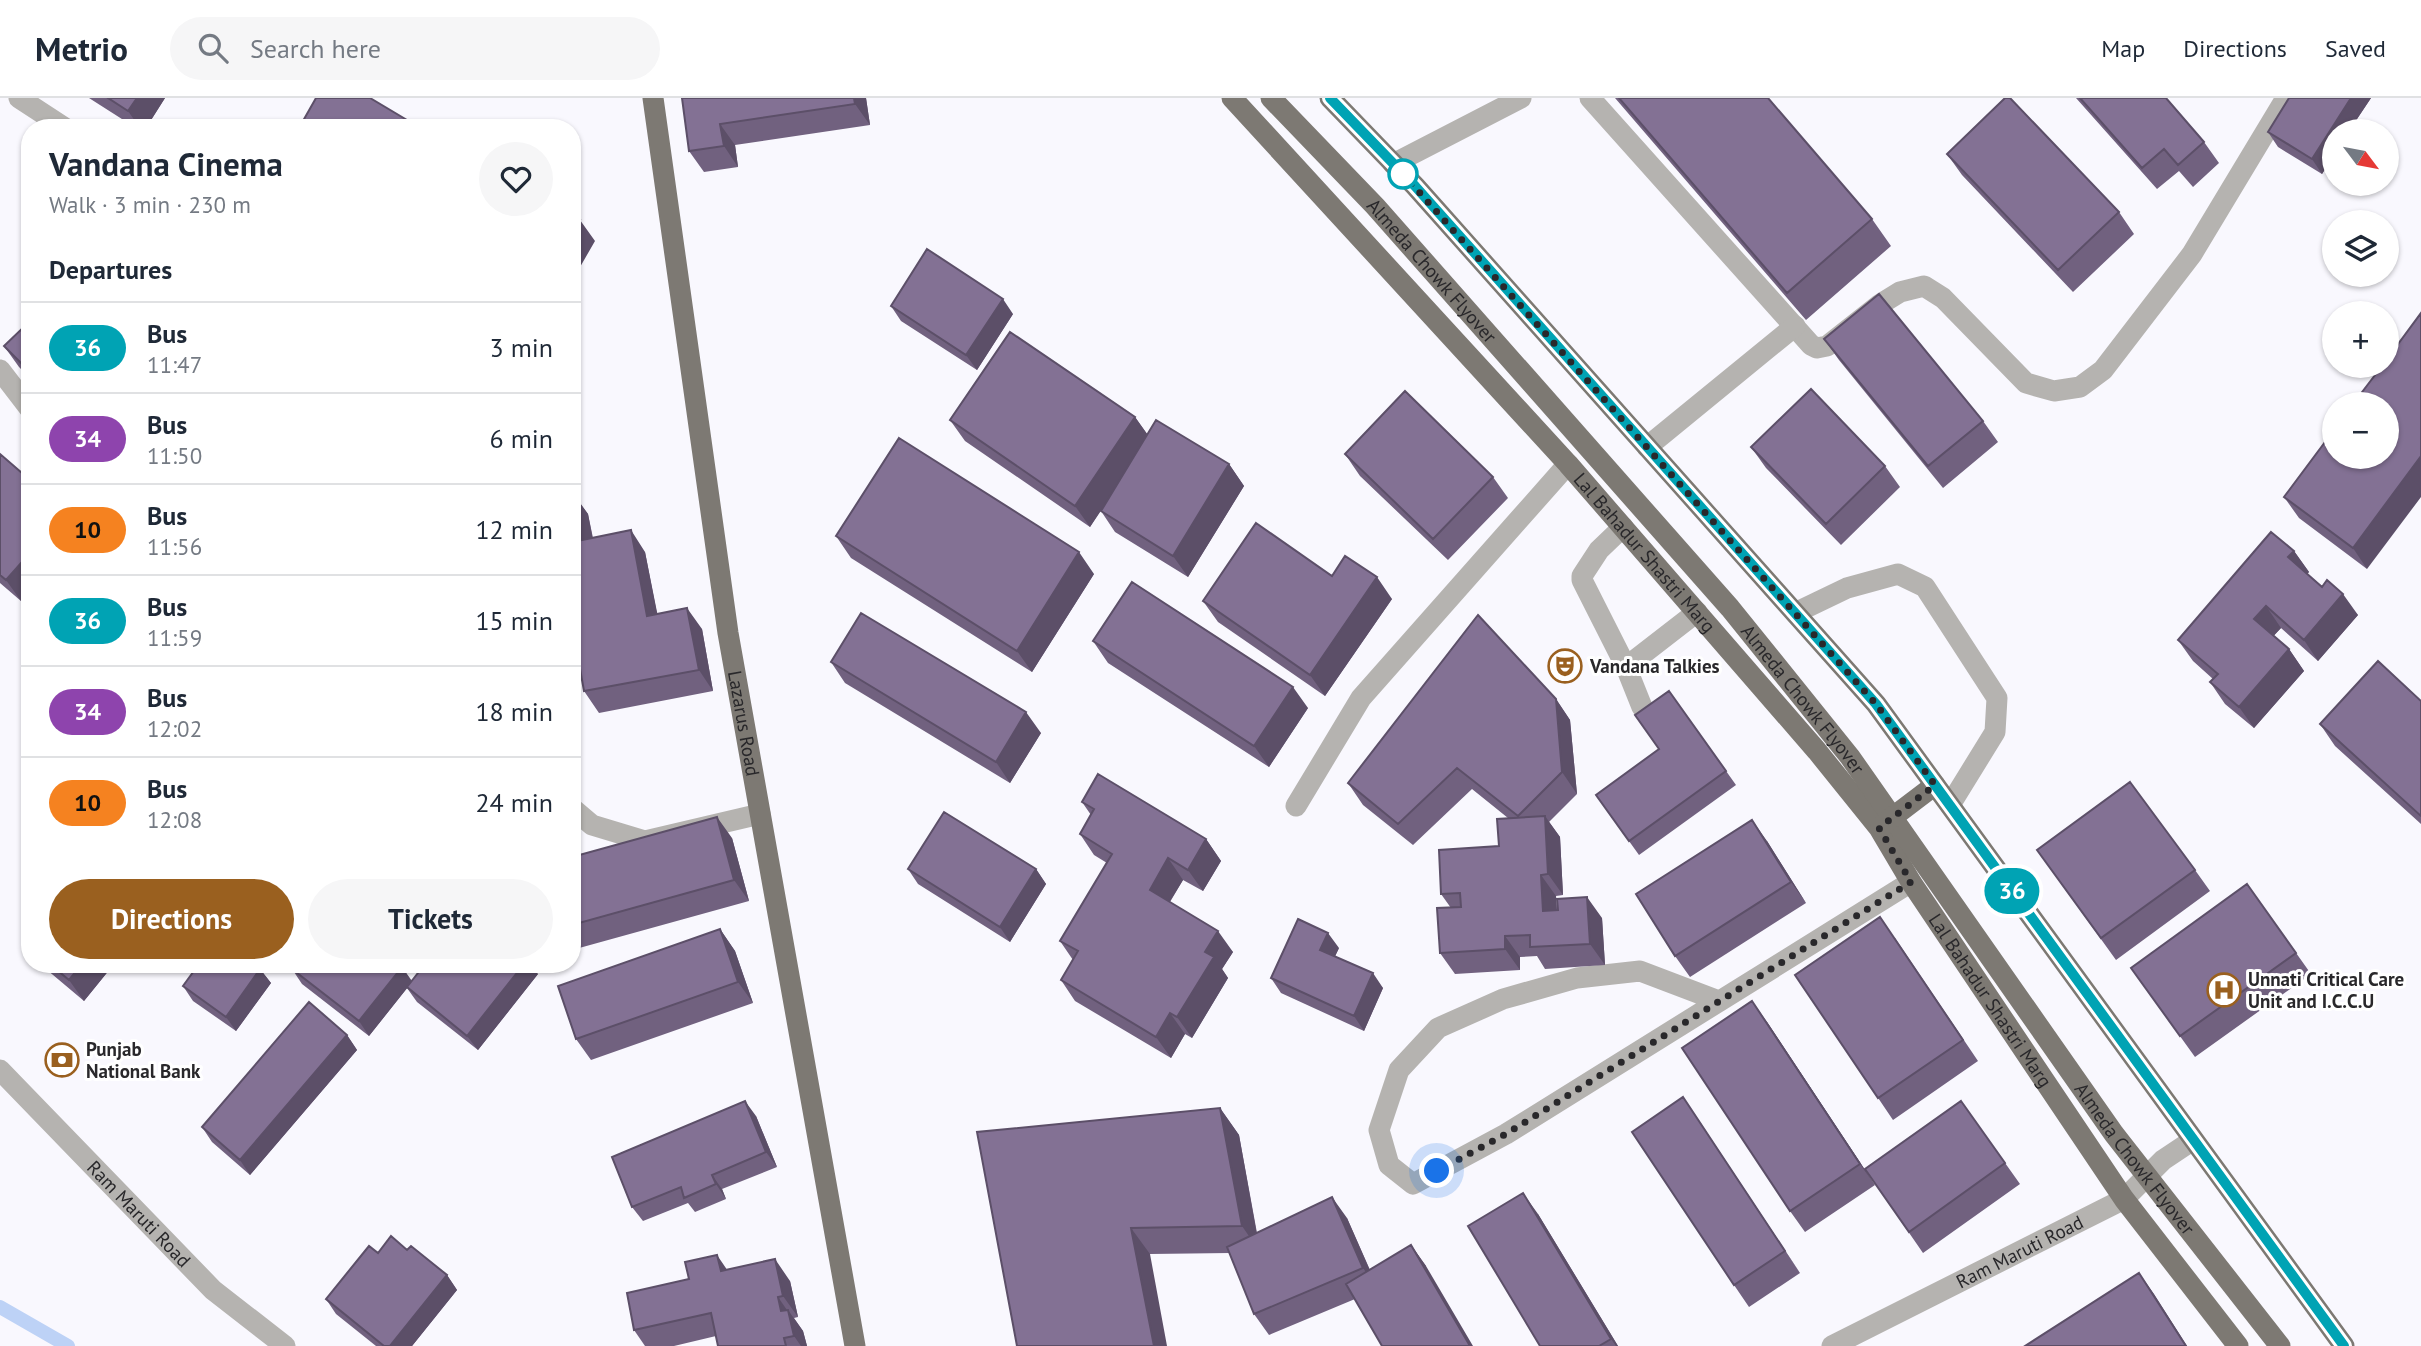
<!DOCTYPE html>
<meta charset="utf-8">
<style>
:root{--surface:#fff;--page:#f6f6f7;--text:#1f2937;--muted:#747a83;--line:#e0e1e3;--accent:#9a601f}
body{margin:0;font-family:"PT Sans",sans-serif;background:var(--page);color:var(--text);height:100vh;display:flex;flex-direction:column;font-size:26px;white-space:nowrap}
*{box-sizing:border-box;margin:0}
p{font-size:23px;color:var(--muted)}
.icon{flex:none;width:38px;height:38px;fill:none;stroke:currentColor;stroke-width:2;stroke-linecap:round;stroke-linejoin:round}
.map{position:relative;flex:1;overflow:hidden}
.side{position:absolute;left:21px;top:21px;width:560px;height:854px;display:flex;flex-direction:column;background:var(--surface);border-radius:28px;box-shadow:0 2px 5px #0004}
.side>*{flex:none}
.badge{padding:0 14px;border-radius:23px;font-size:24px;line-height:46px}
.needle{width:46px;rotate:122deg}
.buttons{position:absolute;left:2322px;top:21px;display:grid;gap:14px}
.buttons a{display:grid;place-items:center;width:77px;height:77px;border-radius:50%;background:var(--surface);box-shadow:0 2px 5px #0004;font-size:35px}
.you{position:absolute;width:35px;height:35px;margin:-18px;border:5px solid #fff;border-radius:50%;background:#1a73e8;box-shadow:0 0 0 10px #1a73e833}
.map>.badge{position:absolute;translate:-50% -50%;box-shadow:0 0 0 4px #fff}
h2{padding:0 28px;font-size:26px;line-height:63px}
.round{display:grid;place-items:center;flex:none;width:74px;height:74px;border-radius:37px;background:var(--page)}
.summary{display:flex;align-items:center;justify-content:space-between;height:119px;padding:0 28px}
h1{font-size:33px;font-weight:700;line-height:52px}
.cta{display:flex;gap:14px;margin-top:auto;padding:14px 28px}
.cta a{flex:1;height:80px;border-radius:42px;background:var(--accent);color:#fff;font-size:28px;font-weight:700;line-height:80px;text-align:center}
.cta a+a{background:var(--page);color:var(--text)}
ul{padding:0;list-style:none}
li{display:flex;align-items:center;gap:21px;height:91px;padding:0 28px;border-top:2px solid var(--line)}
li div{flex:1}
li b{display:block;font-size:26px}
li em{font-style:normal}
li .badge{min-width:77px;font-weight:700;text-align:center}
header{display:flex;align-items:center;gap:42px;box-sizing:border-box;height:98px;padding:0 35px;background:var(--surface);border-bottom:2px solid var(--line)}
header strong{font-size:33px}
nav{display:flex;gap:38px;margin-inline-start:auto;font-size:24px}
.search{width:490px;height:63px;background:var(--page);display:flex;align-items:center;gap:18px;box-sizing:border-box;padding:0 24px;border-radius:38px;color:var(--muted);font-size:26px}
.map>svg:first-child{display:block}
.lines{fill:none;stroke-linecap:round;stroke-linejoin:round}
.stream{stroke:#bdd2f6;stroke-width:14}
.minor{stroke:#b5b3b0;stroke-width:21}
.major{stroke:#7d7973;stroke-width:21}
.wall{fill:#71617f}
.shaded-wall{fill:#5c4f68}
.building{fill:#837194;stroke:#5c4f68;stroke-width:2}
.line-casing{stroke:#fff;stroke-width:16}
.line{stroke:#00a3b4;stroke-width:10}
.walk{stroke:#29282b;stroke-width:7;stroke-dasharray:0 12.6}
.stop-dot{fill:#fff;stroke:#00a3b4;stroke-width:3.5}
.labels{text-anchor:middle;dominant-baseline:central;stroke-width:6;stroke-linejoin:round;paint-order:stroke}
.street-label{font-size:19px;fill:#29282b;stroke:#fff}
.poi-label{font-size:19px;font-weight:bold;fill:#29282b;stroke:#fff;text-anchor:start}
</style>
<header>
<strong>Metrio</strong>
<div class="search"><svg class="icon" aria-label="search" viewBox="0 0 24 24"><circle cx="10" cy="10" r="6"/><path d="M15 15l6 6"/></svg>Search here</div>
<nav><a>Map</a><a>Directions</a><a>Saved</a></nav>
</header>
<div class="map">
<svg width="2421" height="1248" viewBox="0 0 2421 1248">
<rect width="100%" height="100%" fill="#f9f8fe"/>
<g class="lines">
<!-- stream -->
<path class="stream" d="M0,1209l68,39"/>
<!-- minor -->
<g class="minor">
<path d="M19,0l46,30"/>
<path d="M1590,0l221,247 6,3 10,-2 52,-41 21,-13 24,-6 19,12 83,85 28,8 26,-4 23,-17 89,-116 94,-156"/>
<path d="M1393,66l128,-66"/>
<path d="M0,272l30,39"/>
<path d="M1647,349l148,-121"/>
<path d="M1623,429l-24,23 -17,26v4l44,87 16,40"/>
<path d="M1795,515l52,-25 51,-14 27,13 72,111 -2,34 -45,73"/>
<path d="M1626,569l71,-55"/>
<path d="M1296,708l65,-108 207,-234"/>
<path d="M572,710l20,17 53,16 115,-27"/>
<path d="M1719,903l-79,-30 -63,7 -74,21 -65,29 -39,42 -20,60 10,35 24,19 93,-50 405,-252"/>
<path id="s1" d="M0,972l213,220 72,56"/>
<path id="s2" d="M1832,1248l292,-147 39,-39 30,-20"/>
</g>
<!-- major -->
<g class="major">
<path id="s3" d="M653,0l75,535 127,713"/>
<path id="s4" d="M1232,0l336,366 249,287 62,77 32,54 213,317 114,147"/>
<path id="s5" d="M1271,0l104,108 355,402 120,149 264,377 166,212"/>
<path d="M1330,0l85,88 461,518 468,642"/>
<path d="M1881,728l54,-41"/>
</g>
</g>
<!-- wall -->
<path class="wall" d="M89,0h76l-19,30h-10z
M682,0h184l4,27 -135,20 3,22 -34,5 -15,-21z
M1615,0h153l104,121 19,27 -85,74z
M2076,0h90l38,44 15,21 -26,24 -14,-16 -22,18z
M2289,0h82l-22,33h-15v24l-12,19 -44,-27 -10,-15z
M1947,56l172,58 15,22 -61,58 -111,-117z
M891,208l122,8 -36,56 -76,-49z
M30,223v57l-11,-11 -15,-21z
M1824,241l159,82 15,21 -55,46 -104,-128z
M1135,319l12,17 82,30 15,22 -56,91 -73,-45 -14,-21 1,-3 -12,19 -125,-86 -15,-21z
M2334,332l33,139 -68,-51 -15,-21z
M1751,349l134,19 15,21 -59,58 -75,-77z
M0,356l30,26v111l-9,10 -21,-18z
M1345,356l148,23 15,21 -60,62 -88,-84z
M572,395l16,21 5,24 52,14 12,62 45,15 11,62 -114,22 -15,-22 -6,-33 -6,2z
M836,438l258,38 -62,98 -181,-114z
M2294,453l15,21 -2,2 51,41 -40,46 -37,-33 -8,8 16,13 15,22 -50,57 -29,-24 -15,-22 3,-3 -20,-18 -15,-21z
M1332,478l60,23 -67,97 -107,-74 -15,-21z
M1093,543l215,67 -39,59 -161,-104z
M831,564l210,71 -31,50 -165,-100z
M1669,593l67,94 -97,70 -43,-60 63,-46z
M1556,601l14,21 7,74 -28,28 11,15 3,58 -7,1 1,14 45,8 3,47 -60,4 -8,-13 -17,1v13l-65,4 -15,-21 11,-45 -10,-14 58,-48 9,-28 -36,-29 -59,56 -50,-40 -15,-22z
M2421,603v123l-86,-78 -15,-22z
M1082,704l124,37 15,22 -18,30 -20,-11 -13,22 63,50 -11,17 6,9 -36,60 -7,-4 -14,24 -96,-57 -14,-21 12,-20 -13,-19 47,-78 -13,-8 -14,-21 11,-19z
M732,740l17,63 -177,49v-93z
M1767,743l39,62 -116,74 -15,-21z
M908,771h128l10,15 -36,58 -92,-58z
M2195,772l15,21 -94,69 -64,-89z
M2247,786l64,90 -116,83 -64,-89z
M720,831l15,22 18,52 -162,57 -15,-21z
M1895,840l83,123 -85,59 -98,-145z
M1339,850l-4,8 48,32 -19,43 -83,-38 -10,-15z
M40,866h74l-30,37z
M402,869l10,14 126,-7 -60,76 -61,-48 -10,-14 -38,48 -67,-52 -10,-15z
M260,871l11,14 -35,48 -43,-30 -10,-15z
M1767,924l108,163 -70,47 -15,-21z
M347,937l10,15 -107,125 -38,-33 -10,-15z
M1683,999l117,176 -51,34 -15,-22z
M1961,1003l59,83 -97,69 -58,-84z
M1220,1010l19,27 18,98 90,-15 23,52 41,-25 15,21 -71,33 -86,36 -15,-21 -24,-61 -80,1 -133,92z
M756,1018l21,51 -55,22 4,10 -31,13 -7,-9 -45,18 -11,-14z
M1538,1116l80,132h-78z
M407,1152l40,25 10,15 -45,56h-36l-40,-32 -10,-15 52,-46z
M728,1172l62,11 8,36 -4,1 9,13 4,15h-89l-2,-10 -42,10h-29l-11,-16z"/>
<!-- shaded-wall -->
<path class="shaded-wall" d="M137,0h28l-19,30h-6l-12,-17z
M854,0h12l4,27 -15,-21z
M2351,0h20l-22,33h-15v24l-12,19 -10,-15z
M720,26l15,21 3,22 -14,-21z
M580,122l15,21 -23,40v-47z
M1003,201l10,15 -36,56 -11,-15z
M1135,319l15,21 -60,89 -15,-21z
M2421,358v41l-54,72 -14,-21z
M1229,366l15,22 -56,91 -15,-21z
M573,395l15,21 9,48 -15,-22z
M631,432l14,22 17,85 -15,-21z
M2294,453l15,21 -6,6 -15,-21z
M1079,454l15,22 -62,98 -15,-21z
M30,455v38l-9,10 -15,-21z
M1377,479l15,22 -67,97 -15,-21z
M2343,496l15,21 -40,46 -14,-21z
M2266,508l15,22 -12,13 -15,-22z
M687,510l15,21 11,62 -14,-21z
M2289,551l15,22 -50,57 -15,-21z
M1293,589l15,21 -39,59 -15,-21z
M1556,601l14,21 7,74 -15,-22z
M1026,614l15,21 -31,50 -14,-21z
M1545,718l15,21 3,58 -15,-21z
M717,719l15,21 17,63 -15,-21z
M1752,722l15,21 39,62 -15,-21z
M1206,741l15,22 -18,30 -15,-21z
M1168,760l15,22 -19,31 -14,-21z
M1036,771l10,15 -36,58 -10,-15z
M1541,777l15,21 2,36 -15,-21z
M1587,799l15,21 3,47 -15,-21z
M720,831l15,22 18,52 -15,-21z
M1218,833l15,21 -11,17 6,9 -36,60 -15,-21 28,-65z
M1328,835l11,15 -8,17 -11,-15z
M1505,838l15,21v13l-15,-21z
M82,866h32l-30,37 -15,-21z
M524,866h7l7,10 -60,76 -11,-14z
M402,869l10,15 -43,54 -10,-15z
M260,871l11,14 -35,48 -10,-14z
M1373,875l10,15 -19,43 -10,-15z
M1752,903l15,21 108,163 -15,-21z
M1170,915l15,21 -14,24 -15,-21z
M347,937l10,15 -107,125 -10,-15z
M1683,999l15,22 102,154 -15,-22z
M745,1003l11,15 21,51 -11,-15z
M1220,1010l19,27 21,117 -18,-26z
M712,1077l10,14 4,10 -10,-15z
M1523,1095l15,21 80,132h-2l-5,-7z
M1332,1099l15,21 31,71 -15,-21z
M1131,1130l19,26 17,92h-13z
M1411,1147l15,21 47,80h-3z
M717,1157l15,22 -11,-6z
M775,1161l15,22 8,36 -15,-21z
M2139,1175l15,21 33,52h-1z
M447,1177l10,15 -45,56h-22z
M778,1199l11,16 -1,-3 15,21 4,15h-6l-7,-10 -13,-25z"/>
<!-- building -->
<path class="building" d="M108,0h29l-9,13z
M316,0h54l47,28v2h-118z
M682,0h172l1,6 -135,20 4,22 -35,5z
M1619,0h149l104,121 -85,74z
M2005,0h5l109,114 -61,58 -111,-116z
M2080,0h86l38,44 -26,23 -14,-16 -22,19z
M2289,0h62l-39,61 -44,-27z
M572,118l8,4 -8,14z
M927,151l76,50 -37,56 -75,-49z
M1879,196l104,127 -55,45 -104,-127z
M2421,215v143l-68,92 -69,-51 50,-67v27h53v-53h-34l29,-38h5v-7z
M30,223v51l-26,-26z
M1010,234l125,85 -60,89 -125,-86z
M1811,291l74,77 -59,58 -75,-77z
M1405,293l88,86 -60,62 -88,-85z
M1156,322l73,44 -56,92 -72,-45z
M899,340l180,114 -62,99 -181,-115z
M0,356l30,26v73l-24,27 -6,-5z
M572,395l10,47 49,-10 16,86 40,-8 12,62 -115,21 -10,-56h-2z
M1256,425l76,53 13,-20 32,21 -67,98 -107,-74z
M2271,434l23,19 -6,6 34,30 5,-7 16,14 -39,46 -38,-34 -12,13 35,30 -50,58 -29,-25 8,-8 -40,-34z
M1132,484l161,105 -39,59 -161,-105z
M861,515l165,99 -30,50 -165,-100z
M1478,517l78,84 6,73 -44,44 -61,-48 -59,56 -50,-41z
M2378,563l43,40v115l-101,-92z
M1669,593l57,80 -97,70 -33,-46 63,-46 -24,-34z
M1098,676l108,65 -18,31 -20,-12 -18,32 68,41 -13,21 9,5 -37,60 -7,-4 -14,24 -95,-57 17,-29 -18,-10 52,-87 -32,-20 14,-25 -12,-7z
M2130,684l65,88 -94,68 -64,-88z
M944,714l92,57 -36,58 -92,-58z
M1545,718l3,58 -7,1 2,36 15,-1 -1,-11 30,-2 3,47 -60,3v-12l-25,1v13l-65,4 -3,-45 24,-1 -1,-14 -19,1 -2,-44 60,-4 -2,-27z
M717,719l17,63 -162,45v-68z
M1752,722l39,62 -116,74 -39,-62z
M2247,786l49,69 -116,83 -49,-68z
M1880,819l83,123 -85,58 -83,-123z
M1298,821l30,14 -8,17 53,23 -19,43 -83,-38z
M720,831l18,53 -162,57 -18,-53z
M30,840v10l-5,-4z
M50,866h32l-13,16z
M199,866h55l6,5 -34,48 -43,-31z
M296,866h102l4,3 -43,54 -67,-52z
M425,866h99l-57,72 -60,-49z
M1752,903l108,163 -70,47 -108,-163z
M309,904l38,33 -107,125 -38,-33z
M1683,999l102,154 -51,34 -102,-153z
M745,1003l21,51 -54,23 4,9 -32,14 -3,-11 -49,20 -20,-50z
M1961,1003l44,62 -96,69 -44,-63z
M1220,1010l22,118 -111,2 23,118h-137l-40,-214z
M1523,1095l88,146 -12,7h-59l-72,-120z
M1332,1099l31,71 -109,46 -27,-67z
M391,1138l16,14 4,-4 36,29 -57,71h-6l-58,-47 43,-53 9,7z
M1411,1147l59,101h-88l-36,-62z
M717,1157l4,16 54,-12 8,37 -5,1 3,14 7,-1 6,26 -10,2 2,8h-68l-7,-33 -77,17 -7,-37 62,-14 -4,-17z
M2139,1175l47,73h-161z"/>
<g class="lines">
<defs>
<path id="line" d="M1330,0l85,88 461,518 468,642"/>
</defs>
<!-- line casing -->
<use href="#line" class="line-casing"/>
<!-- line -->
<use href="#line" class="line"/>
<!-- walk -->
<path class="walk" d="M1403,76l473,530 59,81 -56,43 32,54 -405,252 -69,37"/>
</g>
<!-- icons -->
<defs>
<symbol id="theatre-ring" viewBox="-11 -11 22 22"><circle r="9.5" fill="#fff" stroke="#9a601f" stroke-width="1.5"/><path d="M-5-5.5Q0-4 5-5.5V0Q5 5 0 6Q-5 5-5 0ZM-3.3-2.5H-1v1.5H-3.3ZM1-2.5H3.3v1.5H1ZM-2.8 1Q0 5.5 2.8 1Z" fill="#9a601f"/></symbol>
<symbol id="hospital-ring" viewBox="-11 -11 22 22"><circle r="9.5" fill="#fff" stroke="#9a601f" stroke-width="1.5"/><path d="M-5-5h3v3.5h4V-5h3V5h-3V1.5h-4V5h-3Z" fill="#9a601f"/></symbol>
<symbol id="bank-ring" viewBox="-11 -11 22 22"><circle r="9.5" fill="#fff" stroke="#9a601f" stroke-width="1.5"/><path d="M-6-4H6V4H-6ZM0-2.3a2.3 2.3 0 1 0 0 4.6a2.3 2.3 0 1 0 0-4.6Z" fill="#9a601f"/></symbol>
</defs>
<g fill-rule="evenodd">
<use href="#theatre-ring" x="1546" y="549" width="38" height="38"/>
<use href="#hospital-ring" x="2205" y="873" width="38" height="38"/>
<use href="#bank-ring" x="43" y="943" width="38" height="38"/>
</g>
<!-- markers -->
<circle class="stop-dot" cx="1403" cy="76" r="14"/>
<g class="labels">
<!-- street labels -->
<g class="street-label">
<text stroke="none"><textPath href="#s5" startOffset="236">Almeda Chowk Flyover</textPath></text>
<text stroke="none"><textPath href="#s4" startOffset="614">Lal Bahadur Shastri Marg</textPath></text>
<text stroke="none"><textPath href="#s5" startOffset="803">Almeda Chowk Flyover</textPath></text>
<text stroke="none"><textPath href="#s3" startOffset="632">Lazarus Road</textPath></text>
<text stroke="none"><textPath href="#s4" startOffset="1181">Lal Bahadur Shastri Marg</textPath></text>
<text stroke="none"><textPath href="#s5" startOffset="1370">Almeda Chowk Flyover</textPath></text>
<text stroke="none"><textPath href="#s1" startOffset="200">Ram Maruti Road</textPath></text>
<text stroke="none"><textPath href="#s2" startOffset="210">Ram Maruti Road</textPath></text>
</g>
<!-- poi labels -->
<g class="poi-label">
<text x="1590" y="568">Vandana Talkies</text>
<text x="2248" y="881">Unnati Critical Care<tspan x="2248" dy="22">Unit and I.C.C.U</tspan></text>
<text x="86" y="951">Punjab<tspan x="86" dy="22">National Bank</tspan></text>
</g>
</g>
</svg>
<div class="buttons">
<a><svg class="needle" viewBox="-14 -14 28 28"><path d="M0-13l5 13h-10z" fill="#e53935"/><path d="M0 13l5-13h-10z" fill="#747a83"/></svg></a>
<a><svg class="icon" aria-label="layers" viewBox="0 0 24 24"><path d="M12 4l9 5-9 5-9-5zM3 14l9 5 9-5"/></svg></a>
<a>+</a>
<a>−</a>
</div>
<div class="you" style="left:1437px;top:1073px"></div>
<b class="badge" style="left:2012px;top:793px;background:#00a3b4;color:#fff">36</b>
<section class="side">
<div class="summary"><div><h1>Vandana Cinema</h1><p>Walk · 3 min · 230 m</p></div><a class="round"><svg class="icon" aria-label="heart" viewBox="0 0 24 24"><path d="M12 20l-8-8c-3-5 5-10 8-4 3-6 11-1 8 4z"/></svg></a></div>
<h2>Departures</h2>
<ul>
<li><span class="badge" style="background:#00a3b4;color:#fff">36</span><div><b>Bus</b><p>11:47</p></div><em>3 min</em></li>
<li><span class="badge" style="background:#8e44ad;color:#fff">34</span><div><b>Bus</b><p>11:50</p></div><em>6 min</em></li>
<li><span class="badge" style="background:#f58220;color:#111">10</span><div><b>Bus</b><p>11:56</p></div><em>12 min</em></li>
<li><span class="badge" style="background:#00a3b4;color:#fff">36</span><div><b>Bus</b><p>11:59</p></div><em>15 min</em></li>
<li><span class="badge" style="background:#8e44ad;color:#fff">34</span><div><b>Bus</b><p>12:02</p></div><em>18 min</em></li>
<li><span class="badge" style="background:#f58220;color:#111">10</span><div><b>Bus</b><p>12:08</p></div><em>24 min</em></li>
</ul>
<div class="cta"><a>Directions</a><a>Tickets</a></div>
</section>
</div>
